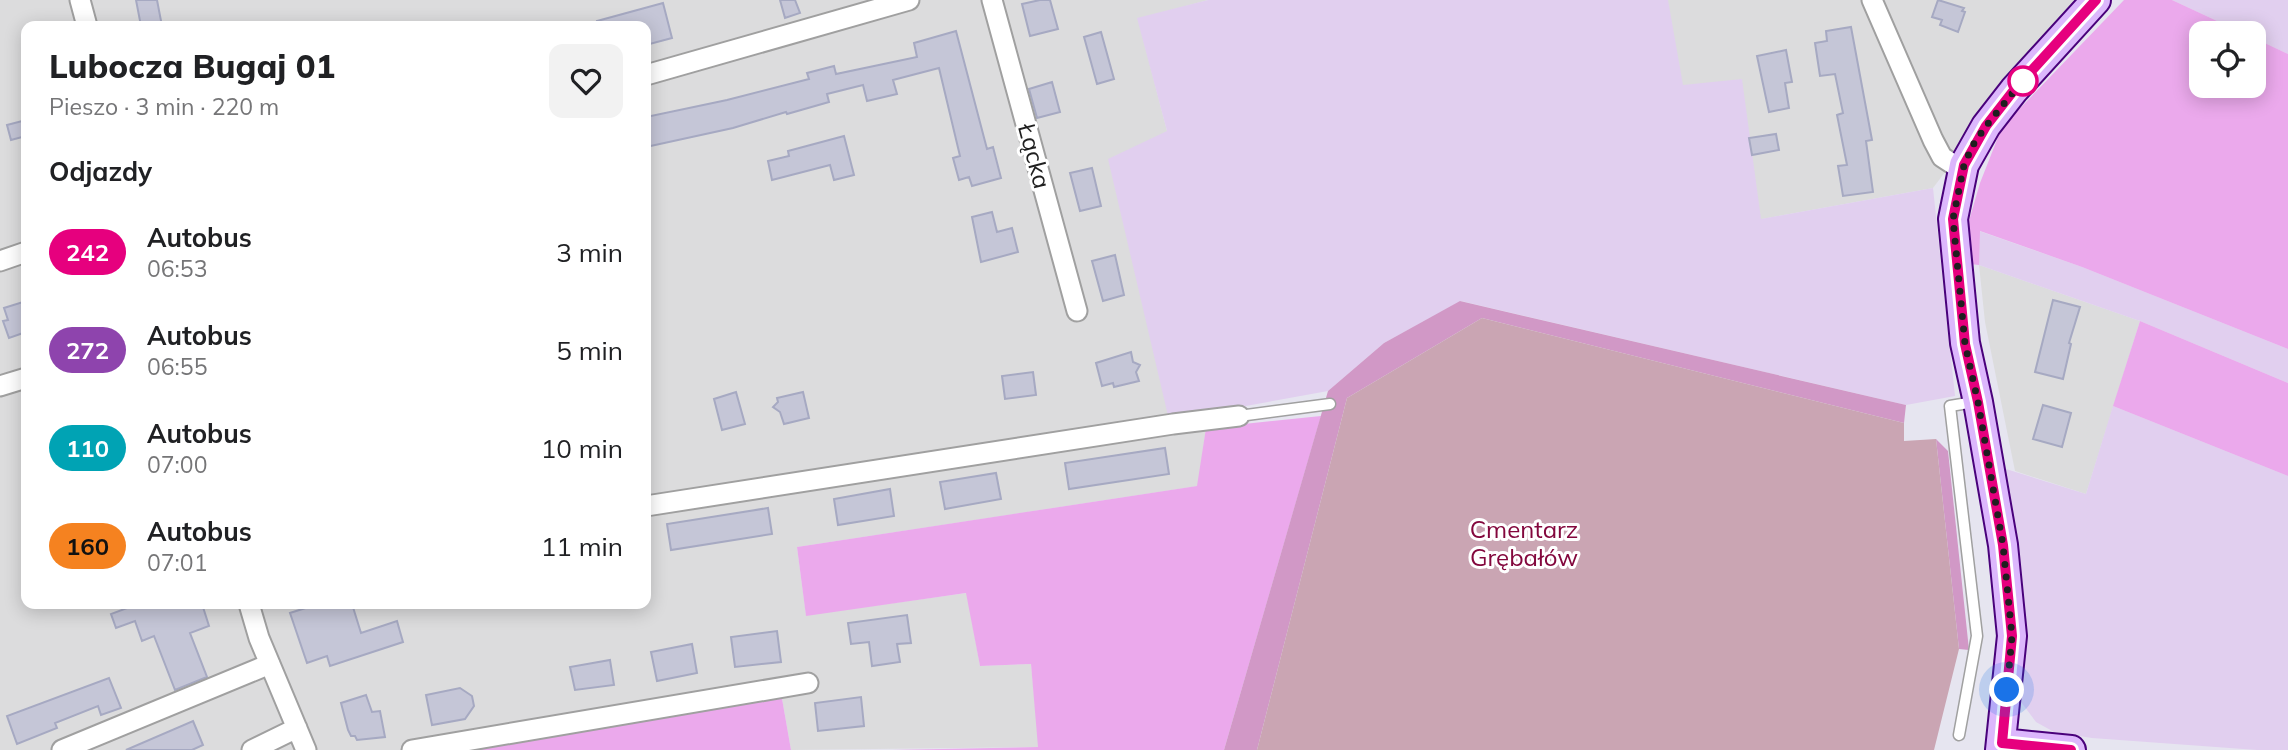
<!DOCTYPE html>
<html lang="pl">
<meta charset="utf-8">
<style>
:root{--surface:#fff;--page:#f2f2f2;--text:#202124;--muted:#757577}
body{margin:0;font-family:Mulish,sans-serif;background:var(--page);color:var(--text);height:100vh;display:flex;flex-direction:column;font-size:26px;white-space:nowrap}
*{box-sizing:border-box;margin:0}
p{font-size:23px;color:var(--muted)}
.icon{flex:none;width:38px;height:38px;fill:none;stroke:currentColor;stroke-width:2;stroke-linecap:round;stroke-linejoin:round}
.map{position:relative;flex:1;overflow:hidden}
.side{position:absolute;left:21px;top:21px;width:630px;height:588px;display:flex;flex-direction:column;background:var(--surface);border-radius:14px;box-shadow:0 4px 18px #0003}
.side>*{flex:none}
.badge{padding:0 14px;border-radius:23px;font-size:24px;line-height:46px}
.tools{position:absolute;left:2189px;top:21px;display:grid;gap:14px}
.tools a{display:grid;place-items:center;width:77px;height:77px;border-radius:14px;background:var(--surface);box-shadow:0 4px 18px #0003;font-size:35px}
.you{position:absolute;width:35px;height:35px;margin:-18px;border:5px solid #fff;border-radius:50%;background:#1a73e8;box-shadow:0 0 0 10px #1a73e833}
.map>.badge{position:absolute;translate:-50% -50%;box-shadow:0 0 0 4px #fff}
h2{padding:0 28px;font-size:26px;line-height:63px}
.round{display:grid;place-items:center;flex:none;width:74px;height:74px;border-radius:14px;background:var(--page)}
.headline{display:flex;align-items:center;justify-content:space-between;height:119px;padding:0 28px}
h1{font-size:33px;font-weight:800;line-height:52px}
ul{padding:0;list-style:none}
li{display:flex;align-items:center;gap:21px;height:98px;padding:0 28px}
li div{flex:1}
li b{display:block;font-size:26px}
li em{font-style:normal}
li .badge{min-width:77px;font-weight:700;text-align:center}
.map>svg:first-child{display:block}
.residential{fill:#dcdcdd;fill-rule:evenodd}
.farmland{fill:#e1cfef}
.grass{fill:#eba9ec}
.forest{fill:#d198c6}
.cemetery{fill:#caa5b3}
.building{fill:#c5c6d7;stroke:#a6a9c2;stroke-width:2}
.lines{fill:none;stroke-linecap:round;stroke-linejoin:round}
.lane-casing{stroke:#a0a0a0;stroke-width:13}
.street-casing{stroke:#a0a0a0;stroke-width:23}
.secondary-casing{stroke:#49017b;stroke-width:32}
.lane{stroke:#fff;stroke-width:10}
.street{stroke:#fff;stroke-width:19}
.secondary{stroke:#dcb7fc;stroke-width:28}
.line-casing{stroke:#fff;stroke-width:16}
.line{stroke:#e6007e;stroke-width:10}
.walk{stroke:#1f1f1f;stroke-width:7;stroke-dasharray:0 12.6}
.stop-dot{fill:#fff;stroke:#e6007e;stroke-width:3.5}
.labels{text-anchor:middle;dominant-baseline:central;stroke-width:6;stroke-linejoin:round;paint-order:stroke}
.street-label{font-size:24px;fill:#1f1f1f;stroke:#fff}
.park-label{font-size:24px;fill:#83073d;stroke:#fff}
</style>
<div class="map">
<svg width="2288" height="750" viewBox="0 0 2288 750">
<rect width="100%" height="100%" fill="#e6e5f0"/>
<!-- residential -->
<path class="residential" d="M0,0h1208l-70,19 29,112 39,297 -8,58 -401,61 9,68 161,-22 13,73 51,-2 8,83 -248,3 -10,-57 -342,57h-439zM26,26h620v578h-620z
M1369,0h706l-142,188 -481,87z
M1979,265l161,56 -54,173 -71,-23 -30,-149z"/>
<!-- farmland -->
<path class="farmland" d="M1208,0h460l15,85 59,-6 19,140 172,-31 22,208 -49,9 -445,-104 -77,42 -56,48 -159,29 -61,-261 59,-28 -30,-113z
M2172,0h116v54l-34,-16v-5h-11z
M1979,231l103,36 206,82v34l-148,-62 -161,-56z
M2113,406l175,70v274h-31l-165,-12 -38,-6 -18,-10 -15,-20 -15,-233 80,25z"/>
<!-- grass -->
<path class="grass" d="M2124,0h48l71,33h-41v53h52v-48l34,16v295l-206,-82 -102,-36 -1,34 -9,-1 -4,-33 14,-48 22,-56z
M2140,321l148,62v93l-175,-70z
M1321,416l-97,334h-332l146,-3 -7,-83 -51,2 -14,-73 -160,23 -9,-69 400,-61 9,-58z
M781,693l10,57h-351z"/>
<!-- forest -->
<path class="forest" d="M1460,301l446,104 -2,18 -422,-105 -135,80 -90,352h-33l104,-359 56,-48z
M1936,439l12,12 21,199 -10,-1z"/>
<!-- cemetery -->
<path class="cemetery" d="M1482,318l422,105v18l32,-2 23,210 -25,101h-677l90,-352z"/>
<!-- building -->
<path class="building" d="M136,0h21l5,26h-21z
M780,0h15l5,13 -15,5z
M1040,0h10l8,29 -28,7 -8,-32z
M1938,0l26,8 -2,3 3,1 -7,20 -18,-7 2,-5 -10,-3z
M663,3l9,35 -26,7v-19h-48l-1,-5z
M1851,27l21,113 -6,1 7,51 -30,4 -5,-30 9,-1 -10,-50 6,-2 -8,-39 -15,2 -5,-33 12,-2 -1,-10z
M956,31l31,118 6,-2 8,31 -29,8 -3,-9 -10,3 -6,-22 7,-2 -21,-88 -46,12 4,14 -30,7 -4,-16 -36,9 2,8 -42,12 -1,-2 -53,16 -87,19v-30l81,-17 82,-21 -2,-6 27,-7 2,8 81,-17 -3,-14z
M1101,32l13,47 -17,5 -13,-47z
M1786,50l6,32 -7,1 4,25 -20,4 -12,-56z
M1052,82l8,30 -23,6 -8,-29z
M26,120v16l-15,4 -4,-15z
M1776,134l3,16 -27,5 -3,-17z
M844,136l10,39 -20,5 -4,-15 -58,15 -4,-19 21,-5 -1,-5z
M1092,168l9,38 -21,5 -10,-38z
M992,212l5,20 15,-4 6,24 -37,10 -9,-45z
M1115,255l9,40 -21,6 -11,-40z
M2053,300l27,7 -11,36 2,1 -8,35 -28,-7z
M26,301v31l-17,6 -6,-17 5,-1 -4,-12z
M1131,352l2,10 7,3 -4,7 3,9 -25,6 -1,-4 -11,3 -6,-23z
M1033,372l3,23 -31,4 -3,-23z
M736,392l9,32 -23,6 -8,-31z
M803,392l6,26 -25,6 -4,-12 -7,-5 5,-5 -1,-4z
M2043,405l28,8 -9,34 -29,-8z
M1165,448l4,26 -100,15 -4,-26z
M996,473l5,26 -56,10 -5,-27z
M890,489l4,27 -56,9 -4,-26z
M768,508l4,26 -101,16 -4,-26z
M129,604h73l7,22 -19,7 17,44 -32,13 -21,-54 -12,5 -7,-20 -19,7 -5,-14 19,-7z
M318,604h34l9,29 36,-12 6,21 -73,24 -3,-10 -20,7 -17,-50z
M907,615l4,28 -14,1 3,18 -28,4 -3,-24 -18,2 -3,-21z
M777,631l4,31 -46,5 -4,-30z
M692,644l5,29 -40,8 -6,-29z
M610,660l4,25 -39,5 -5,-23z
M109,678l12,30 -20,7 -3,-9 -43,17 2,5 -40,16 -10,-28z
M460,688l12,8 2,10 -9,13 -33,6 -6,-30z
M366,695l6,17 8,-1 5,26 -28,3 -2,-4h-4l-3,-6 -7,-27z
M861,697l3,29 -46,5 -3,-28z
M193,721l10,24 -11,5h-66z"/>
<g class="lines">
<defs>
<path id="lane" d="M1239,416l91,-12
M1959,735l18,-99 -27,-230 24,-4"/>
<path id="street" d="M80,0l7,26
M992,0l85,311
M1872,0l61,140 9,17 20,13
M646,75l263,-75
M0,261l26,-9
M0,386l26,-8
M646,506l527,-82 66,-8
M249,604l10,34 47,112
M62,750l208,-86
M252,750l45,-22
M412,750l396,-67"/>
<path id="secondary" d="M2002,743l69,7
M2000,750l12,-114 -9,-91 -25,-143 -13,-59 -12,-124 11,-54 22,-39 28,-36 82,-90"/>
</defs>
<!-- lane casing -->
<use href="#lane" class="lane-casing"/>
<!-- street casing -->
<use href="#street" class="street-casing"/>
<!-- secondary casing -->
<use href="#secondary" class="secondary-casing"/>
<!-- lane -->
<use href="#lane" class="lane"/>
<!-- street -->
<use href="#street" class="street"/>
<!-- secondary -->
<use href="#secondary" class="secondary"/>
</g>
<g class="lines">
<defs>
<path id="line" d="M2071,750l-69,-7 10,-107 -9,-91 -25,-143 -13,-58 -12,-125 11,-54 22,-39 28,-36 82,-90"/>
</defs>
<!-- line casing -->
<use href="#line" class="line-casing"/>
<!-- line -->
<use href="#line" class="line"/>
<!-- walk -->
<path class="walk" d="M2007,690l5,-54 -9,-91 -25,-143 -13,-58 -12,-125 11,-54 9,-20 13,-19 42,-52 -5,7"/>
</g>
<!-- markers -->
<circle class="stop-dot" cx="2023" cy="81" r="14"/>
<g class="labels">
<!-- street labels -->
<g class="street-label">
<text transform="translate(1035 156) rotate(75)">Łącka</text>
</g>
<!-- park labels -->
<g class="park-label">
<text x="1524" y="529">Cmentarz<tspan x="1524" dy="28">Grębałów</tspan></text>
</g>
</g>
</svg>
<div class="tools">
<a><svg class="icon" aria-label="locate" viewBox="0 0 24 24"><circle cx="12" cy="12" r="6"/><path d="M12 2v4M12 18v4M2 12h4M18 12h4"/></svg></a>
</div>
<div class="you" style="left:2007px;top:690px"></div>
<section class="side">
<div class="headline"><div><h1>Lubocza Bugaj 01</h1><p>Pieszo · 3 min · 220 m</p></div><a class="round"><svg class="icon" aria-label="heart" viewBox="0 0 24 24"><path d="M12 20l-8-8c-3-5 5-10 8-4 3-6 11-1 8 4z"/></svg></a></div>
<h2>Odjazdy</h2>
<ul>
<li><span class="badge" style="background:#e6007e;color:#fff">242</span><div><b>Autobus</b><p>06:53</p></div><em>3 min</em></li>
<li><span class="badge" style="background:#8e44ad;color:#fff">272</span><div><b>Autobus</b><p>06:55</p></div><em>5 min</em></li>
<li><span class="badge" style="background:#00a3b4;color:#fff">110</span><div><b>Autobus</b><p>07:00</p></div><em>10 min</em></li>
<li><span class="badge" style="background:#f58220;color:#111">160</span><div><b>Autobus</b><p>07:01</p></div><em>11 min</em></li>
</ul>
</section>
</div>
